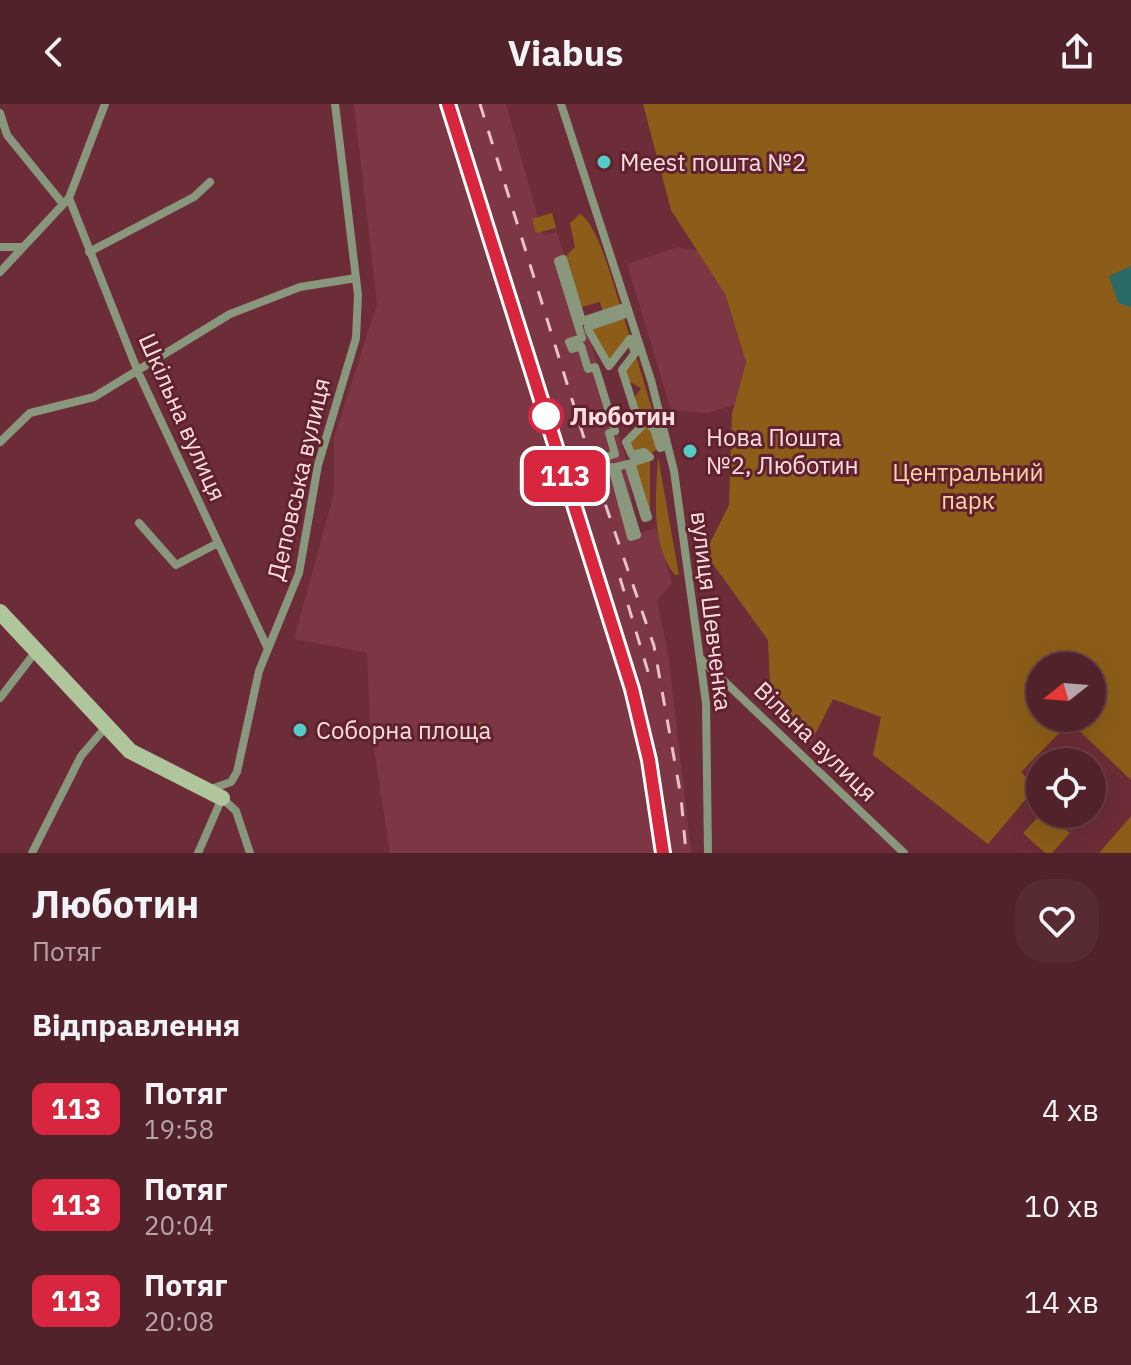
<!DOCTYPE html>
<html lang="uk">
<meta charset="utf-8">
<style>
:root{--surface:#52222a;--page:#582a32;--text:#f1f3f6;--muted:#b5a4a8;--line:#683f47}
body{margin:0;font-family:"IBM Plex Sans",sans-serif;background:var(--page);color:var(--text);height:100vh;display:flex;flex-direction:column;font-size:30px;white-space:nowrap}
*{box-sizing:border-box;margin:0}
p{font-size:26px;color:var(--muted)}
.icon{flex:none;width:44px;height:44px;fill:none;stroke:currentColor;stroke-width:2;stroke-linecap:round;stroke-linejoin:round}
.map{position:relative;height:749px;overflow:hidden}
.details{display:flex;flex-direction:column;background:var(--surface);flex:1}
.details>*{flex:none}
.badge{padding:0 16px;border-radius:12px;font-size:28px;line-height:52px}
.needle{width:52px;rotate:253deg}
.fabs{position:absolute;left:1026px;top:548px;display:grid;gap:16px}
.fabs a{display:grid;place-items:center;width:80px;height:80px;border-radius:50%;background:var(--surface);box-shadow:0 8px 32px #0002,0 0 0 2px var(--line);font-size:40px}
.map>.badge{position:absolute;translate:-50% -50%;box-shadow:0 0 0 4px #fff}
h2{padding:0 32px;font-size:30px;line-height:72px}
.round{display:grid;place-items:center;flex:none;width:84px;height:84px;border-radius:32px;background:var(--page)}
.summary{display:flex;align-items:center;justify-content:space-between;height:136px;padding:0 32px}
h1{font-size:38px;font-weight:800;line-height:60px}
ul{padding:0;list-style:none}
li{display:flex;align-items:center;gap:24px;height:96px;padding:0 32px}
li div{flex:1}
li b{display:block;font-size:30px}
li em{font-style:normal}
li .badge{min-width:88px;font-weight:700;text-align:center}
header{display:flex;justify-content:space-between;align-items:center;height:104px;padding:0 32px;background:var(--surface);font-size:36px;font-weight:800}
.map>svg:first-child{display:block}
.built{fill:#7c3644}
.green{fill:#8c5d18;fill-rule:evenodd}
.water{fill:#2a6a67}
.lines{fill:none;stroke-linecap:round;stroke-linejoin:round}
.street{stroke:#89977d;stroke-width:8}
.secondary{stroke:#afc59c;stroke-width:16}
.rail{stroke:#e7c2c6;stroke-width:3;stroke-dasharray:14 14;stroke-linecap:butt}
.line-casing{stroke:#fff;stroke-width:18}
.line{stroke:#d7263d;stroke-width:12}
.poi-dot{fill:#54cdc8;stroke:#60222e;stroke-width:3}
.stop-dot{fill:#fff;stroke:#d7263d;stroke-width:4}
.labels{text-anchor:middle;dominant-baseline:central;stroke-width:6;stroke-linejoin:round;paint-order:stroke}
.poi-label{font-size:24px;fill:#fedee1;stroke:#60222e;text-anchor:start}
.stop-label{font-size:24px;font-weight:bold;fill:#fedee1;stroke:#60222e;text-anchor:start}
.street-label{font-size:24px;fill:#fedee1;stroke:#60222e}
.park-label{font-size:24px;fill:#fdd4a5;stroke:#60222e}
</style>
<header><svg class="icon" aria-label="back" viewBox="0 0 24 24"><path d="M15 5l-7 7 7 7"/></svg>Viabus<svg class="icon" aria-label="share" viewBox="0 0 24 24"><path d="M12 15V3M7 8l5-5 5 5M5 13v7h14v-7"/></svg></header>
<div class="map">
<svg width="1131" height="749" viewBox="0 0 1131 749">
<rect width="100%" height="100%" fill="#6d2d38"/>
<!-- built -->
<path class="built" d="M354,0h152l37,131 14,-3 70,230 9,72 20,-6 16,55 -15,17 12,59 22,194h-301l-20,-130 -3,-70 -73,-14 40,-146v-55l43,-134z
M678,143l33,6 35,109 -12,43 -26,8 -37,-3 -44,-146z"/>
<!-- green -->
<path class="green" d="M643,0h488v676l-61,-58 -49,50 15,15 -48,57 -115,-89 8,-38 -48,-18 -22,43 -40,-37 -3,-65 -63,-87 24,-48 3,-91 14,-52 -21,-68 -54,-84zM1040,562h52v52h-52z
M552,109l4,15 -20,5 -4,-14z
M580,110c18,10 34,73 41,94l-17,7 -4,-13 -22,6 -15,-49 12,-12 -5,-24z
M623,211l8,25 -18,25 -24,-34z
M635,249l20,66 -19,-5 -2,-15 7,-11 -11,-6 -8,-12z
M646,318l14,26 -11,6 -14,1 -7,-18z
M650,353v59l-19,-53z
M658,353l21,118h-4c-25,-31 -19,-81 -17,-118z
M472 627a9 9 0 1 1 18 0a9 9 0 1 1-18 0Z
M1041,710h8l21,19 -18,20h-7l-22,-20z
M1131,712v37h-32z"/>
<!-- water -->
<path class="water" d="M1131,162v41l-13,-4 -9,-27z"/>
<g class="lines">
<!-- street -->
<path class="street" d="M561,0l90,276 23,91 32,232 2,150
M0,9l7,22 56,69
M69,94l69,174 130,277
M0,143h23
M89,148l105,-55 16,-15
M563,155l19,62 39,-13 2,7 -35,12 1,4 20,35 21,-27 5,14 -13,17 14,44 19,5 8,28 -3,1 -6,-19 -8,-7 -20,20 6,13 12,-3 6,5 -19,6 17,54 -3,1 -17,-54 -12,3 21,68 -6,2 -19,-70 -7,3 -3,-12 13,-4 -6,-21 6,-2 -17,-55 -3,-9 -7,2 -7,-23 -9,3 -3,-7 13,-4 -24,-77z
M0,168l69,-74 36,-94
M0,338l30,-29 64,-16 136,-83 70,-27 56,-9
M139,419l37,42 42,-22
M700,554l204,195
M0,594l37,-48
M208,686l23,-8 6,-10 22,-101 40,-98 19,-108 38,-127 2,-43 -23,-191
M32,749l49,-97 24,-28
M198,749l24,-55 14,13 14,42"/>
<!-- secondary -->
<path class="secondary" d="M0,508l130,139 92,47"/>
<!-- rail -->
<path class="rail" d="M448,0l184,585 17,71 14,93
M480,0l118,379 56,163 27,151 5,56
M620,474l32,107"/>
</g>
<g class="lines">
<defs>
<path id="line" d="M448,0l184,585 17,71 14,93"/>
</defs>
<!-- line casing -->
<use href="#line" class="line-casing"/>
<!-- line -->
<use href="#line" class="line"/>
</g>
<!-- markers -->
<g class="poi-dot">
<circle cx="604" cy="58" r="8"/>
<circle cx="690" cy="347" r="8"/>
<circle cx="300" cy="626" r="8"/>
</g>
<circle class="stop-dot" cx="546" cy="312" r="16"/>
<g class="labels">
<!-- poi labels -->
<g class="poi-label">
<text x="620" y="58">Meest пошта №2</text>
<text x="706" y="333">Нова Пошта<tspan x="706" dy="28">№2, Люботин</tspan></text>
<text x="316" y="626">Соборна площа</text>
</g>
<!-- stop labels -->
<g class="stop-label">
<text x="570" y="312">Люботин</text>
</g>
<!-- street labels -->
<g class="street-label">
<text transform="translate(183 313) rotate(66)">Шкільна вулиця</text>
<text transform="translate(298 375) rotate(-77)">Деповська вулиця</text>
<text transform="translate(712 507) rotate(83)">вулиця Шевченка</text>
<text transform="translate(816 637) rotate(44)">Вільна вулиця</text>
</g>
<!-- park labels -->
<g class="park-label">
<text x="968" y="368">Центральний<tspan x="968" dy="28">парк</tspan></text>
</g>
</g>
</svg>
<div class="fabs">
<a><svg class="needle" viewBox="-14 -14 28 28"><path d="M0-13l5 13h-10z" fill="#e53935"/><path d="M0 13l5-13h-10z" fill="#b5a4a8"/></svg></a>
<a><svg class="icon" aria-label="locate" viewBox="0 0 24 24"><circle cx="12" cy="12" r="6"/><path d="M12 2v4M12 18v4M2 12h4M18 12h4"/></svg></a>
</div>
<b class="badge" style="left:565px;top:372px;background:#d7263d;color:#fff">113</b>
</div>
<section class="details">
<div class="summary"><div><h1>Люботин</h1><p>Потяг</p></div><a class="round"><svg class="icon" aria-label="heart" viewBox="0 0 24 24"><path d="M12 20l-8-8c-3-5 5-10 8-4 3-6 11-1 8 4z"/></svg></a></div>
<h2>Відправлення</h2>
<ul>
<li><span class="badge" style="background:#d7263d;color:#fff">113</span><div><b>Потяг</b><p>19:58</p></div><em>4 хв</em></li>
<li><span class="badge" style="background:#d7263d;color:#fff">113</span><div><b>Потяг</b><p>20:04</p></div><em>10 хв</em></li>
<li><span class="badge" style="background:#d7263d;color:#fff">113</span><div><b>Потяг</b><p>20:08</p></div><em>14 хв</em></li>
</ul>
</section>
